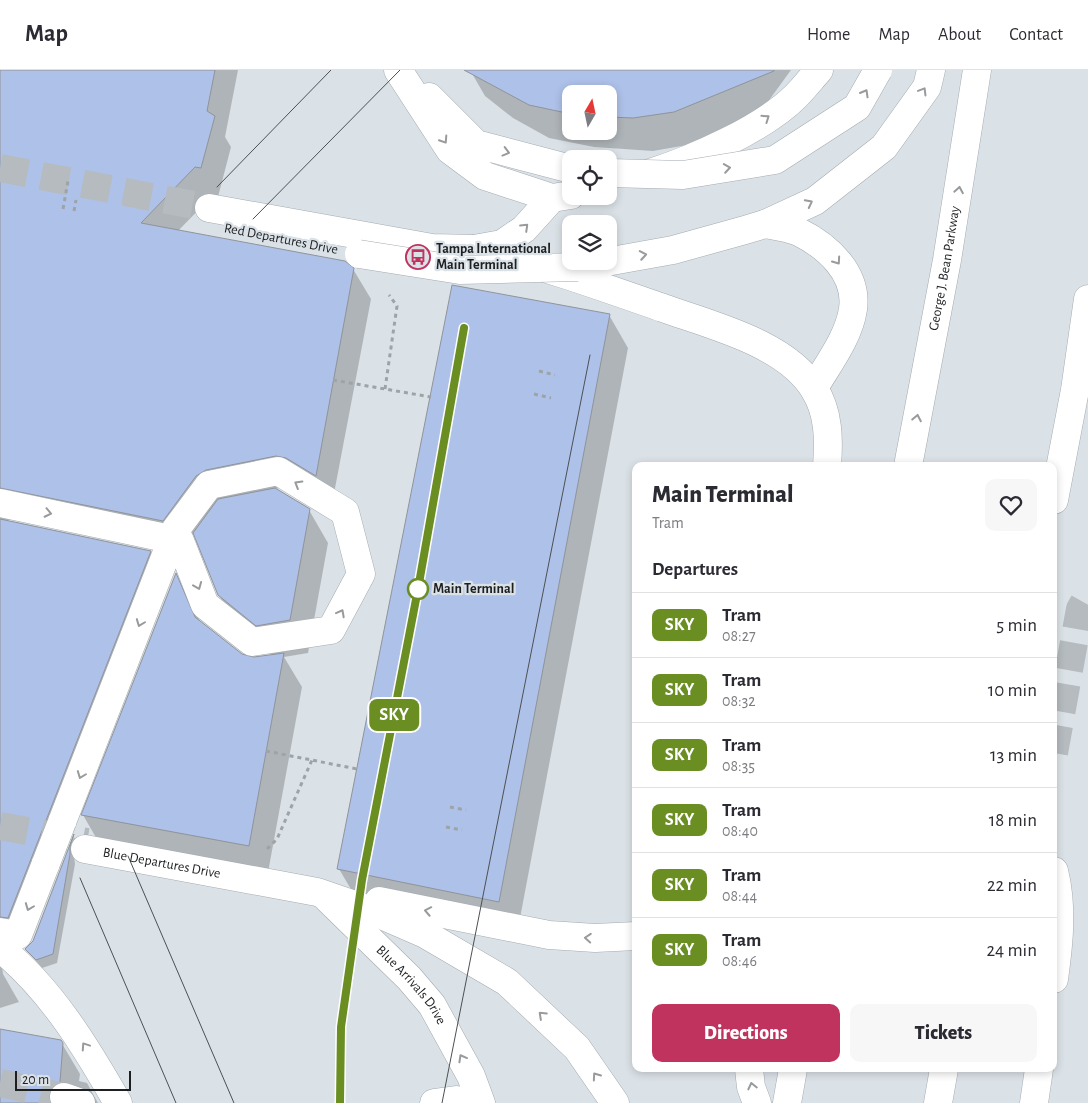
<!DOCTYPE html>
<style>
:root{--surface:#fff;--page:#f7f7f7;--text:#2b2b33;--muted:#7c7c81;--line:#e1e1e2;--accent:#c1335f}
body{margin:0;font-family:"Alegreya Sans",sans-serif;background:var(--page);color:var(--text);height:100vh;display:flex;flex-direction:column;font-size:19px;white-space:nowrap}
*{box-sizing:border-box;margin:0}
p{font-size:16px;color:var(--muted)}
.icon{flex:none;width:28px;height:28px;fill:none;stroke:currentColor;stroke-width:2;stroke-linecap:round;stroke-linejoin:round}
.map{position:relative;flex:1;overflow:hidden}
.side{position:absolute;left:632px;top:392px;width:425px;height:610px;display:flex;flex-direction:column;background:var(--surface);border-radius:10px;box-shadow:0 2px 8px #0003}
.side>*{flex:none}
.badge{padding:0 10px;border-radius:8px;font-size:18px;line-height:32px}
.needle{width:32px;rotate:9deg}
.buttons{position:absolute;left:562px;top:15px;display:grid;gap:10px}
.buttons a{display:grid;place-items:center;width:55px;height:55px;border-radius:10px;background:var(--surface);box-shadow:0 2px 8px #0003;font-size:25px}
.scale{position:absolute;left:15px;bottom:12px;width:116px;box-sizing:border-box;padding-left:5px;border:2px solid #1d1f21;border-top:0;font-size:14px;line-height:18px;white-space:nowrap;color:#1d1f21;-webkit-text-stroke:4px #dbe2e7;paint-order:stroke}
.map>.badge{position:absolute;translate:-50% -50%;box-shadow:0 0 0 2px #fff}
h2{padding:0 20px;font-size:19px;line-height:45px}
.round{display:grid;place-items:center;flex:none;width:52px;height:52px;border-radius:10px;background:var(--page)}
.overview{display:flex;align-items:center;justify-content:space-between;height:85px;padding:0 20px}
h1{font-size:24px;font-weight:800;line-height:38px}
.cta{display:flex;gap:10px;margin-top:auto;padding:10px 20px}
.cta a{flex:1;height:58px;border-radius:10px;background:var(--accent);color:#fff;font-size:20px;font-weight:800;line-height:58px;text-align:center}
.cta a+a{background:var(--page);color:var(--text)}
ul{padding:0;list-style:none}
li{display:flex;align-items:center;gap:15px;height:65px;padding:0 20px;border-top:1px solid var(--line)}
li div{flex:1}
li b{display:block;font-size:19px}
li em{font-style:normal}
li .badge{min-width:55px;font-weight:700;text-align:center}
header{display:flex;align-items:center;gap:30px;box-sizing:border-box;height:70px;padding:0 25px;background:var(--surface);border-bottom:1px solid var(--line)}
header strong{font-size:24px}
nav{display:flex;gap:28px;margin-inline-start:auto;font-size:18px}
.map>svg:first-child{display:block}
.shadow{fill:#0003;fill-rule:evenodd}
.building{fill:#aec1e8;stroke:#90939a}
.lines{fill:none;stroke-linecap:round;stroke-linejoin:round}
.minor-tunnel{stroke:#b5bbbf;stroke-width:28;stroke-dasharray:28 14;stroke-linecap:butt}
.minor-casing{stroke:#a4abb0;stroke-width:29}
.path{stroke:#9ea3a8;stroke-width:3;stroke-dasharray:4 4;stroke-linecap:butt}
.minor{stroke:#fff;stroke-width:28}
.tram{stroke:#4d5053;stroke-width:1}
.minor-bridge-casing{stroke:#a4abb0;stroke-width:29;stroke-linecap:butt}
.minor-bridge{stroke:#fff;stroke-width:28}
.oneway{stroke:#999a9b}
.line-casing{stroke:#fff;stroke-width:11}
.line{stroke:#6b8e23;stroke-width:8}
.stop-dot{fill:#fff;stroke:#6b8e23;stroke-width:2.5}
.labels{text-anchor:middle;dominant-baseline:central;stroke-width:4.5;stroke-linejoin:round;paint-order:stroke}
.street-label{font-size:14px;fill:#1d1f21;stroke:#dbe2e7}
.poi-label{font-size:14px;font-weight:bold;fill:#1d1f21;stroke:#dbe2e7;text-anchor:start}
.stop-label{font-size:14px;font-weight:bold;fill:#1d1f21;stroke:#dbe2e7;text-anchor:start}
</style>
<header>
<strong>Map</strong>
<nav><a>Home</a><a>Map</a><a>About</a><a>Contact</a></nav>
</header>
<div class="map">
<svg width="1088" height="1033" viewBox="0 0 1088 1033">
<rect width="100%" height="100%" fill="#dbe2e7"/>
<!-- shadow -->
<path class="shadow" d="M0,0h238l-13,67 6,10 -13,50 -6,-1 -34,35 175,38 18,30 -39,205 -39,-19 -18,4 34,21 19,33 -20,110 -24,4 18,30 -35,191 -165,-30 -19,-33 93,-239 25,47 41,32 12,4 19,-3 -35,-28 -19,-33 -25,-63 -14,19 -168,-33 -6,4 144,30 17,29 -142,366h-14l-10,12 2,15 16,28 -19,6z
M470,0h321l-24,33 -31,24 -43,17 -40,7 -59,-4 -45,-9 -36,-20 -28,-22zM571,24h38v37h-38z
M609,245l19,33 -111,586 -159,-33 -19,-32z
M74,767l4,7 -4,12 1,8 -18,99 -15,5 -16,-19 8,-8z
M0,961l61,11 19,32 -1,7 8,2 11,20h-98z"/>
<!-- building -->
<path class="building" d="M0,0h215l-8,41 8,5 -14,52 -6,-1 -54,56 204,38 9,7 -38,208 -30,-18 -10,-2 -70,14 -10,6 -33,45 -163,-33z
M464,0h310v1l-100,41 -41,6 -24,-1v-23h-38v20l-42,-9z
M452,215l158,29 -111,588 -162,-33z
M275,418l35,21 -20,111 -34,6 -38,-31 -25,-62 25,-34z
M0,449l151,32 -143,367 -8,-1z
M176,503l19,44 47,37 12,3 30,-4 -35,193 -168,-31z
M74,764l-4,13v7l-17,100 -17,6 -11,-11 8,-8z
M0,959l61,11 2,3 -3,39 -11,9 1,12h-50z"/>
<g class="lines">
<!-- minor-tunnel -->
<path class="minor-tunnel" d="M0,98l209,40
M1054,683l26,-144 8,-14
M0,756l87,16
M0,1013l64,14"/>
<defs>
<g id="minor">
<path d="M398,0l52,80 35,26 67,22 19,-3"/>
<path d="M429,27l47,47 95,25"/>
<path d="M650,103c44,-14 113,-44 146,-77 8,-8 15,-17 23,-26"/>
<path d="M209,138l223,40 42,1 28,-5 22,-15 28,-31"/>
<path d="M765,154c11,2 24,4 34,8 28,14 59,41 54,77 -4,28 -25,55 -39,79"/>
<path d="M474,179c65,15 126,37 189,59 47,17 123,35 151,81 15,23 15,51 13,77"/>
<path d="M578,197l95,-17 72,-20 20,-6 50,-23 69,-54 43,-60 4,-17"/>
<path id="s1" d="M908,396l39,-206 30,-190"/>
<path d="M1054,430l21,-110 13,-91"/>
<path d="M0,433l180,38 25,64 47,37 79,-12 30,-56 -16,-62 -67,-41 -69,14 -33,44 -114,293"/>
<path id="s2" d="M85,779l232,43 55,19 53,23 82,48 70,66 38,55"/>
<path d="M1054,801c9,36 5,72 0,108"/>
<path id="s3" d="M328,829l81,79 23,27 39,71 10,27"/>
<path d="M379,831l170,34 46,3 41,-2"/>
<path d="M0,862l18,3 28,-72"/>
<path d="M0,878c51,41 86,99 118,155"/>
<path d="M749,999l2,18 6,16"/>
<path d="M64,1027l17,6"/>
<path d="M434,1033l22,-3 16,3"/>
<path d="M787,1033l6,-34"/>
<path d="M938,1033l6,-34"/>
<path d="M1034,1033l5,-34"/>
</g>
</defs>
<!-- minor casing -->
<use href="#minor" class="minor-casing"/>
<!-- path -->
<path class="path" d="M63,139l5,-28
M74,141l2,-11
M539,301l16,4
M333,310l98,17
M385,319l12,-83 -8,-11
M534,324l17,4
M266,681l91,18
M450,737l16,3
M446,757l16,3
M267,779l10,-10 35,-79"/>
<!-- minor -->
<use href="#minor" class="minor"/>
<!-- tram -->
<path class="tram" d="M217,117l114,-117
M253,149l147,-149
M128,786l106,247
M80,808l96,225
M340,1033l1,-76 21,-147 56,-291 46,-261
M442,1033l148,-748"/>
<defs>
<path id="minor-bridge" d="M609,103l74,2 92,-15 82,-53 21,-37
M359,184l101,16 118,-3
M46,793l16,-41"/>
</defs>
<!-- minor-bridge casing -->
<use href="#minor-bridge" class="minor-bridge-casing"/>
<!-- minor-bridge -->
<use href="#minor-bridge" class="minor-bridge"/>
</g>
<!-- one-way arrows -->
<defs><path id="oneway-chevron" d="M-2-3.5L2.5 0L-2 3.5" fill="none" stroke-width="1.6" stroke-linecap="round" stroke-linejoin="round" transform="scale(1.25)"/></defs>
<g class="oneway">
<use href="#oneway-chevron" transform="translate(923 21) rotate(-59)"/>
<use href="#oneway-chevron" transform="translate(865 23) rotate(-60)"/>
<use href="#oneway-chevron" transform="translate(766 48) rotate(-35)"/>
<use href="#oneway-chevron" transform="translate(444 70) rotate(57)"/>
<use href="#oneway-chevron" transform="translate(506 82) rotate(15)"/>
<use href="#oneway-chevron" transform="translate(727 98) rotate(-9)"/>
<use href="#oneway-chevron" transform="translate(959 120) rotate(-80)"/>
<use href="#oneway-chevron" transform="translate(809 133) rotate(-27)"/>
<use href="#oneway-chevron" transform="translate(525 157) rotate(-44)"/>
<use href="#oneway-chevron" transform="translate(643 185) rotate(-10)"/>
<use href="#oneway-chevron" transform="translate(837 191) rotate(55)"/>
<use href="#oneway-chevron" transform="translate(917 348) rotate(-79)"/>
<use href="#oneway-chevron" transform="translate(298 414) rotate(-149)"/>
<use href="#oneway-chevron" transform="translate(48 443) rotate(12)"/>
<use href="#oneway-chevron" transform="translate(198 516) rotate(68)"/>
<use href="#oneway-chevron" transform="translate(341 543) rotate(-62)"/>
<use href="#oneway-chevron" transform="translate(140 553) rotate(111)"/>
<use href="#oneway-chevron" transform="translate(81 705) rotate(111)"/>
<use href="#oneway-chevron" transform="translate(29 837) rotate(111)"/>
<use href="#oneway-chevron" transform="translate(428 841) rotate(-169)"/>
<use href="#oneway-chevron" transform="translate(588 868) rotate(-176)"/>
<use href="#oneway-chevron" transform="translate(542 945) rotate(-137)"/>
<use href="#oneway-chevron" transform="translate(85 976) rotate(-124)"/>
<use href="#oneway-chevron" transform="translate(462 988) rotate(-119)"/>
<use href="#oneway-chevron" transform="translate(596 1006) rotate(-125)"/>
<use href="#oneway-chevron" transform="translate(752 1016) rotate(-103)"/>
</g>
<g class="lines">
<defs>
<path id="line" d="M340,1033l1,-76 21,-147 56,-291 46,-261"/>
</defs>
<!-- line casing -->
<use href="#line" class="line-casing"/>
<!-- line -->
<use href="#line" class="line"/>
</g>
<!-- icons -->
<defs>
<symbol id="bus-ring" viewBox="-11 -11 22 22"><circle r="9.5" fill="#dbe2e7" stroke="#c1335f" stroke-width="1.5"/><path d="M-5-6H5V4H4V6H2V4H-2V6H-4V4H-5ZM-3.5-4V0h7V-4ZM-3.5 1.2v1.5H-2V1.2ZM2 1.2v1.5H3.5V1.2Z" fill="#c1335f"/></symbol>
</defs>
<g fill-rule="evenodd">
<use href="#bus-ring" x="404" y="173" width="28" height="28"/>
</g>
<!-- markers -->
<circle class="stop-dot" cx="418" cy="519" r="10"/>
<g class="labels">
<!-- street labels -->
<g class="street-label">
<text transform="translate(281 169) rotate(11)">Red Departures Drive</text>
<text stroke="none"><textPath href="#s1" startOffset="201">George J. Bean Parkway</textPath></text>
<text stroke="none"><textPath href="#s2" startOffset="78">Blue Departures Drive</textPath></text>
<text stroke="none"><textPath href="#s3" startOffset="120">Blue Arrivals Drive</textPath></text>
</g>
<!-- poi labels -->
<g class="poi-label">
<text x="436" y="179">Tampa International<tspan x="436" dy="16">Main Terminal</tspan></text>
</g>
<!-- stop labels -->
<g class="stop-label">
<text x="433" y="519">Main Terminal</text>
</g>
</g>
</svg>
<div class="buttons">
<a><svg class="needle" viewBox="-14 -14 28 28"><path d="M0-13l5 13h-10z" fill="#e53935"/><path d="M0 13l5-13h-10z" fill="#7c7c81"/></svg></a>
<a><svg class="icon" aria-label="locate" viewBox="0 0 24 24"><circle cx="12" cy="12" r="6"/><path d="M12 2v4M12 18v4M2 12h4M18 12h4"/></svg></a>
<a><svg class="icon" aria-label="layers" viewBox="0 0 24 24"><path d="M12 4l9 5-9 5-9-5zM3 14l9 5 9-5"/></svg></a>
</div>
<div class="scale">20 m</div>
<b class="badge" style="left:394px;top:645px;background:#6b8e23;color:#fff">SKY</b>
<section class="side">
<div class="overview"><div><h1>Main Terminal</h1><p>Tram</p></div><a class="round"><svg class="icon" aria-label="heart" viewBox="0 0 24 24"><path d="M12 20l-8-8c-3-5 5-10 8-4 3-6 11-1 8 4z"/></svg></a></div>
<h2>Departures</h2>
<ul>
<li><span class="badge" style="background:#6b8e23;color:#fff">SKY</span><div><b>Tram</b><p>08:27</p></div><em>5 min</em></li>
<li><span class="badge" style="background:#6b8e23;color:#fff">SKY</span><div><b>Tram</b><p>08:32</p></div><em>10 min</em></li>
<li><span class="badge" style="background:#6b8e23;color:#fff">SKY</span><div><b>Tram</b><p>08:35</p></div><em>13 min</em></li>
<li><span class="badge" style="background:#6b8e23;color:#fff">SKY</span><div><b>Tram</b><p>08:40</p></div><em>18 min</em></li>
<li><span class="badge" style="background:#6b8e23;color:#fff">SKY</span><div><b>Tram</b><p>08:44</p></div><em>22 min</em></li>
<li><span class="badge" style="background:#6b8e23;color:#fff">SKY</span><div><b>Tram</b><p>08:46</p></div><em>24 min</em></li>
</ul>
<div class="cta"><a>Directions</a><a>Tickets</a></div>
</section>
</div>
